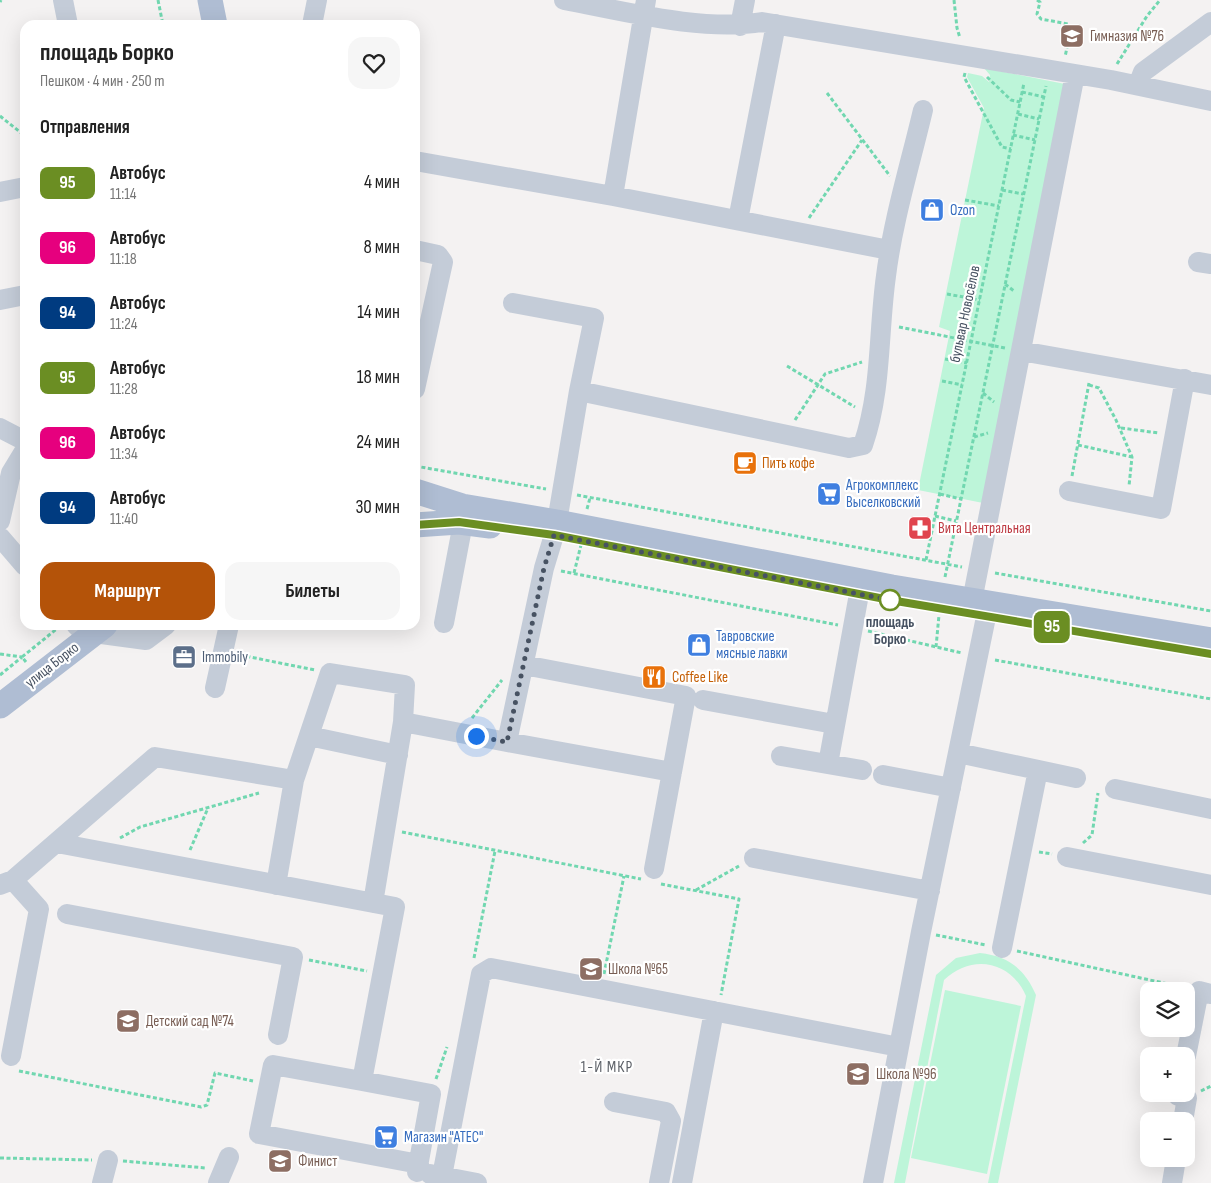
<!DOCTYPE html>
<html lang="ru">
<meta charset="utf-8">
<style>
:root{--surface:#fff;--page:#f6f6f6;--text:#222;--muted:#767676;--accent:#b45309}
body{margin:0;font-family:"Sofia Sans Condensed",sans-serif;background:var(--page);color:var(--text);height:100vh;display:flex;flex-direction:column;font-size:19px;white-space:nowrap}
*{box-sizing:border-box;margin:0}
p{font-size:16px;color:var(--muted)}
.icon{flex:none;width:28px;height:28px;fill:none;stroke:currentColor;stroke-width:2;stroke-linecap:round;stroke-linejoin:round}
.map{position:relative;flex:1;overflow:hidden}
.side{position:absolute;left:20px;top:20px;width:400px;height:610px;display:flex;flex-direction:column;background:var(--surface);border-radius:15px;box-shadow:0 5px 20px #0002}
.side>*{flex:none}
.badge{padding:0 10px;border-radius:8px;font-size:18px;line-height:32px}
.controls{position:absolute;left:1140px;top:982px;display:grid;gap:10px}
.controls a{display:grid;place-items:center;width:55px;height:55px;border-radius:10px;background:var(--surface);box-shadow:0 5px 20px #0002;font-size:25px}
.you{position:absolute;width:25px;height:25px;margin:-12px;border:4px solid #fff;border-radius:50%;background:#1a73e8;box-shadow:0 0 0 8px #1a73e833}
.map>.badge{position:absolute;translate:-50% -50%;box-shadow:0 0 0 2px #fff}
h2{padding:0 20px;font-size:19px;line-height:45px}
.round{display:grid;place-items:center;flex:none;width:52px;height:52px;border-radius:15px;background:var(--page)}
.head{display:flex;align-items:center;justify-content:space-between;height:85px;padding:0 20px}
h1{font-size:24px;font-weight:700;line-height:38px}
.primary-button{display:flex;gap:10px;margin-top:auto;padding:10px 20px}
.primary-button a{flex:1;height:58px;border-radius:15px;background:var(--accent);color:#fff;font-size:20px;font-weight:700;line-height:58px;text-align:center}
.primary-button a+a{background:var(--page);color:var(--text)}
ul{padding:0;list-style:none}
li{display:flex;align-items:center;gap:15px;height:65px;padding:0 20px}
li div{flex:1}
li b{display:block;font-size:19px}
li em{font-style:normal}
li .badge{min-width:55px;font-weight:700;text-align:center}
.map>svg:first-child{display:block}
.green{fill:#bdf5d9}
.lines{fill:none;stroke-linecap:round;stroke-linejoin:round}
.path{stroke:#71d7b0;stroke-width:3;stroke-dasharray:4 2.5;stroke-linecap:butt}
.minor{stroke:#c4ccd8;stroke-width:20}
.major{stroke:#afbdd3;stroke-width:25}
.line-casing{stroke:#fff;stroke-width:11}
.line{stroke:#6b8e23;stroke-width:8}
.walk{stroke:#475262;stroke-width:5;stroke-dasharray:0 9}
.stop-dot{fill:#fff;stroke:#6b8e23;stroke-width:2.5}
.labels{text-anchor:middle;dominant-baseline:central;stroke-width:4.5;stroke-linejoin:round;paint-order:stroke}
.education-label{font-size:15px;fill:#785e54;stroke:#fff;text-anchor:start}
.shop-label{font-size:15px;fill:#366cbe;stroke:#fff;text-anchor:start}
.street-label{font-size:15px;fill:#475262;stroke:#fff}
.food-label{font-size:15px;fill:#c56008;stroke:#fff;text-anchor:start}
.health-label{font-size:15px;fill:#be3a42;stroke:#fff;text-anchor:start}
.stop-label{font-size:15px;font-weight:bold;fill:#475262;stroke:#fff}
.service-label{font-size:15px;fill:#4e5e75;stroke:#fff;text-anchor:start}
.neighbourhood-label{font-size:16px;letter-spacing:1px;fill:#5d6168;stroke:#fff}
</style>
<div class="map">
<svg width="1211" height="1183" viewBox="0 0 1211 1183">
<rect width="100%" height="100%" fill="#f4f2f2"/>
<!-- green -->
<path class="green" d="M984,68l81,16 -77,420 -70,-14 32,-159 -11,-4 45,-219 -17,-31 1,-4 14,3 7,6 1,-7z
M980,953c28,3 45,16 56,42l-38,188h-10l38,-187c-15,-35 -54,-43 -82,-16l-39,203h-11l42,-208 20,-17z
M945,990l76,16 -34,168 -76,-16z"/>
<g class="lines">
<!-- path -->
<path class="path" d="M158,0l5,25
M954,0l3,28 3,10
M1037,0l3,2 -3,12 4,5 27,5 3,4 -6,29
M0,2l1,-2
M1117,64l30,-48 13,-16
M965,73l-1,4 38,70 9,2
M987,77l24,23 9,2
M1022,92l22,5
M827,93l63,83
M1018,114l21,5
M0,116l25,20
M1013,135l22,5
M1002,190l21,4
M965,200l34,6
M809,218l53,-78
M1005,284l9,7
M947,294l33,6
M899,327l106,21
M945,359l22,4
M787,366l68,41
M942,381l20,4
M1089,385l10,3 17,32 16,37 -3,29
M983,393l11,9
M795,420l30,-46 37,-12
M1121,428l38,5
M974,437l14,-4
M1078,445l54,12
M415,466l131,23
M1072,476l17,-93
M940,494l21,5
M577,495l385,72
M587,509l3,-11
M935,516l21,5
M926,560l98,-477
M561,571l277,54
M574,573l7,-28
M995,573l216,38
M945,577l101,-491
M868,631l94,22
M936,647l3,-32
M0,654l22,3
M240,655l75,15
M995,660l216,39
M26,662l-4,-5 37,-30
M0,675l22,-18
M472,718l30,-38
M402,832l239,47
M120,838l20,-11 119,-34
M1083,843l9,-8 6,-42
M190,850l18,-42
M1039,852l13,2
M661,884l78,15 -18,96
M696,890l43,-24
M936,935l50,10
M1017,951l165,36
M474,958l21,-107
M309,960l58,11
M604,974l20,-98
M19,1071l182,36 6,-2 8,-32 38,8
M436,1079l11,-32
M1201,1091l10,-5
M0,1158l92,2
M123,1161l83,7"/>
<!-- minor -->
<path class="minor" d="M63,0l5,25
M564,0c60,11 138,32 198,22l349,58 100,21
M312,25l5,-25
M740,26l5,-26
M1138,85l5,-13 68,-50
M415,161l198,35 276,54
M0,192l25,-5
M613,196l33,-196
M738,220l38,-196
M415,250l23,5 5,7 -28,127
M1198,262l13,2
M0,300l25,-5
M513,303l81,15 -15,73
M1021,351l190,34
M0,428l25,13
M1069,491l92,18 24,-130
M0,521l11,-48 14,-23
M557,522l22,-131 270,57 14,-3c19,-55 15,-112 23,-169 7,-56 24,-111 37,-166
M554,535l-10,33 -37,174 165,30
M0,537l25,29
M972,601l103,-527
M444,623l19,-100
M76,625l4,4
M94,633l52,7 20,-15
M524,665l162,31 -32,173
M215,688l14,-63
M703,700l131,24
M309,736l89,19
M958,753l118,25
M781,756l81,14
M828,764l31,-170
M883,775l68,13
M1115,789l96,20
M57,843l338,64 -33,174 69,13 -14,78
M1067,857l144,28
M754,858l176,33
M0,885l13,-5 142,-123 139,23
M276,885l18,-105 36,-107 75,12 -2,37 104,20
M373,903l30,-181
M67,914l226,43 -15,78
M1002,948l36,-178
M11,1056l28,-147 -26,-29
M1186,1056l13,-65 12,3
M362,1081l-89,-16 -14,69 160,30
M1178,1094v2l9,2 -4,23
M614,1102l52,10 5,9 -12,62
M430,1174l47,9
M442,1176l39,-202 10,-6 408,79
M102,1183l6,-23
M218,1183l11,-26
M682,1183l32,-172
M873,1183l48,-251 65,-315
M1172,1183l4,-24"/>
<!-- major -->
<path class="major" d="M210,0l5,25
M415,491l47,15 95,16 335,65 319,53
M415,525l44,-3 31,4
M0,706l105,-81"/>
</g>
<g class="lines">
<defs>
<path id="line" d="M415,525l44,-3 95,13 336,65 321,54"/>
</defs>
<!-- line casing -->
<use href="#line" class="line-casing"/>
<!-- line -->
<use href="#line" class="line"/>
<!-- walk -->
<path class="walk" d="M476,736l31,6 37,-174 10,-33 336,65"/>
</g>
<!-- icons -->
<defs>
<symbol id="school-square" viewBox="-11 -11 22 22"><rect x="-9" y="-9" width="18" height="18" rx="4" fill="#8d6e63" stroke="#fff"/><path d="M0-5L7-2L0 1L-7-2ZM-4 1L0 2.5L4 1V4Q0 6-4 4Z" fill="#fff"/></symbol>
<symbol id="shop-square" viewBox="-11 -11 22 22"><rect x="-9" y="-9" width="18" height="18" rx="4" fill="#3f7fe0" stroke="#fff"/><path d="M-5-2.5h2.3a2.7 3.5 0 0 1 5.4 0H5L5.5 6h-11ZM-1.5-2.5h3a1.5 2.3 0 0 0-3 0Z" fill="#fff"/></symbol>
<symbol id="cafe-square" viewBox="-11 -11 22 22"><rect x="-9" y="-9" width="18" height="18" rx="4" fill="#e8710a" stroke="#fff"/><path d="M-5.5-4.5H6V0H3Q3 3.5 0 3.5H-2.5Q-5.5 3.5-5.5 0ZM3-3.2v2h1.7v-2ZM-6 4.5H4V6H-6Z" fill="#fff"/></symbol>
<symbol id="supermarket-square" viewBox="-11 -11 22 22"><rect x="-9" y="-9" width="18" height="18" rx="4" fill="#3f7fe0" stroke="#fff"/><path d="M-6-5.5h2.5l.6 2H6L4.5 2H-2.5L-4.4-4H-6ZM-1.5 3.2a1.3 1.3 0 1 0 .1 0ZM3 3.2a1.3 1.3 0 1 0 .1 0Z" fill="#fff"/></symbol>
<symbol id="pharmacy-square" viewBox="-11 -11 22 22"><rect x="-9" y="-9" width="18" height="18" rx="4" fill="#e0444e" stroke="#fff"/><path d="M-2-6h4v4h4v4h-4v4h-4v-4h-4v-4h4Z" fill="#fff"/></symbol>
<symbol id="office-square" viewBox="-11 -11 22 22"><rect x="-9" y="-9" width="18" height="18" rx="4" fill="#5c6f8a" stroke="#fff"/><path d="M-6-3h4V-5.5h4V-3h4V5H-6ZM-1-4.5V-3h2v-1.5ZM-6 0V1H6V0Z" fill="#fff"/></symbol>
<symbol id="restaurant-square" viewBox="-11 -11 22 22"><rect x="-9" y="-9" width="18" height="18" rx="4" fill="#e8710a" stroke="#fff"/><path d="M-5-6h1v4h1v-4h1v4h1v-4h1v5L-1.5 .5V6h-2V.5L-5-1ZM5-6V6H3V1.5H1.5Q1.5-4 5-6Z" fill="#fff"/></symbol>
</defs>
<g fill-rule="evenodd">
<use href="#school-square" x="1058" y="22" width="28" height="28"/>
<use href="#shop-square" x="918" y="196" width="28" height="28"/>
<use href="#cafe-square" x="731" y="449" width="28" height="28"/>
<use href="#supermarket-square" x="815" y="480" width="28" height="28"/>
<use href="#pharmacy-square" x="906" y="514" width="28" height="28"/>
<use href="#shop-square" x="685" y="631" width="28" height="28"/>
<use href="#office-square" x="170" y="643" width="28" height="28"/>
<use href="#restaurant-square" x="640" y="663" width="28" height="28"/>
<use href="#school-square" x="577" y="955" width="28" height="28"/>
<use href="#school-square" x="114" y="1007" width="28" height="28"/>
<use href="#school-square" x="844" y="1060" width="28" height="28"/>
<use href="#supermarket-square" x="372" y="1123" width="28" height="28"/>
<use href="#school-square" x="266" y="1147" width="28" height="28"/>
</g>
<!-- markers -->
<circle class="stop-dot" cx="890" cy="600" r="10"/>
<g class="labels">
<!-- education labels -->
<g class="education-label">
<text x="1090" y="36">Гимназия №76</text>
<text x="608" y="969">Школа №65</text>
<text x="146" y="1021">Детский сад №74</text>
<text x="876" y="1074">Школа №96</text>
<text x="298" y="1161">Финист</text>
</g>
<!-- shop labels -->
<g class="shop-label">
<text x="950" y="210">Ozon</text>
<text x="846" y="485">Агрокомплекс<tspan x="846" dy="17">Выселковский</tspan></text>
<text x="716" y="636">Тавровские<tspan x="716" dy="17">мясные лавки</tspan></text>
<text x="404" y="1137">Магазин "АТЕС"</text>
</g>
<!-- street labels -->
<g class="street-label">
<text transform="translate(965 314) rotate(-78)">бульвар Новосёлов</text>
<text transform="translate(52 665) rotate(-38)">улица Борко</text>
</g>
<!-- food labels -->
<g class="food-label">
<text x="762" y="463">Пить кофе</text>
<text x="672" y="677">Coffee Like</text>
</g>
<!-- health labels -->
<g class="health-label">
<text x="938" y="528">Вита Центральная</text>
</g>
<!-- stop labels -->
<g class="stop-label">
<text x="890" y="622">площадь<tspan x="890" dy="17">Борко</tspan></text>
</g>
<!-- service labels -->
<g class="service-label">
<text x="202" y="657">Immobily</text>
</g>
<!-- neighbourhood labels -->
<g class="neighbourhood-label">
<text x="607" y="1067">1-Й МКР</text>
</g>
</g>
</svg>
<div class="controls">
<a><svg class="icon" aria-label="layers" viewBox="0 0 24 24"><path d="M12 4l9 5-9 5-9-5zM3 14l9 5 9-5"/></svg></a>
<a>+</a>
<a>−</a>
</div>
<div class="you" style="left:476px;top:736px"></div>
<b class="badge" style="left:1052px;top:627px;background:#6b8e23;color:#fff">95</b>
<section class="side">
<div class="head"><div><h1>площадь Борко</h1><p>Пешком · 4 мин · 250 m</p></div><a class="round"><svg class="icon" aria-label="heart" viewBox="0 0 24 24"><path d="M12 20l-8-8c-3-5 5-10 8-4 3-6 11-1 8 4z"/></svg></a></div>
<h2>Отправления</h2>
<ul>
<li><span class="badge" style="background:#6b8e23;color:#fff">95</span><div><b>Автобус</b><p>11:14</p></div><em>4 мин</em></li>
<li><span class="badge" style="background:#e6007e;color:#fff">96</span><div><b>Автобус</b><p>11:18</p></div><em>8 мин</em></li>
<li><span class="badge" style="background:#003b80;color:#fff">94</span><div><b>Автобус</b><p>11:24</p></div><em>14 мин</em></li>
<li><span class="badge" style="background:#6b8e23;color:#fff">95</span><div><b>Автобус</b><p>11:28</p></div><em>18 мин</em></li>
<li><span class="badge" style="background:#e6007e;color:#fff">96</span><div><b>Автобус</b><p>11:34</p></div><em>24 мин</em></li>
<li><span class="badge" style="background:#003b80;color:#fff">94</span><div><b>Автобус</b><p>11:40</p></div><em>30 мин</em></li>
</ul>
<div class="primary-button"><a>Маршрут</a><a>Билеты</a></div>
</section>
</div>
